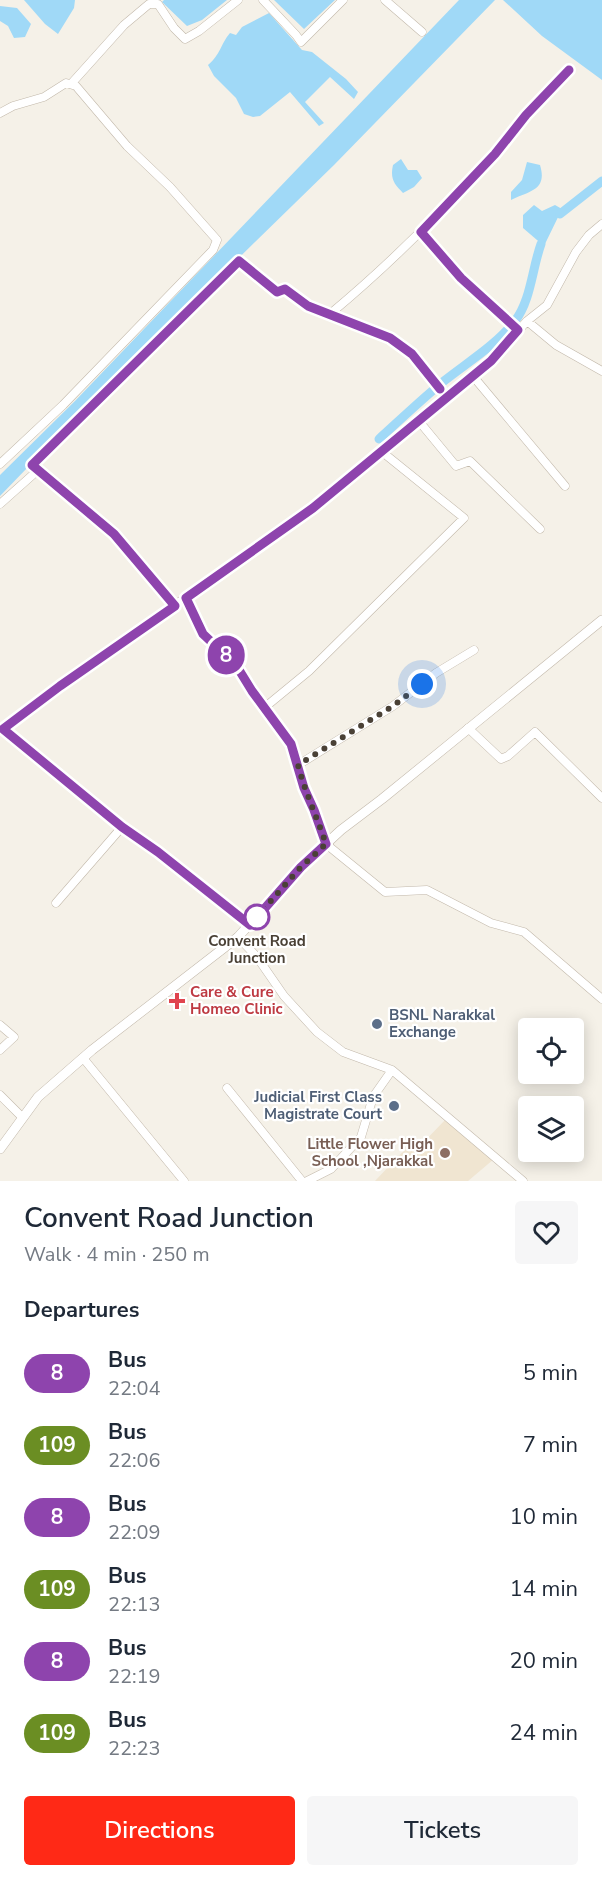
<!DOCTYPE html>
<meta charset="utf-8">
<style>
:root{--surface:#fff;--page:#f6f6f7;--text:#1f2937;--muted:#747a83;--accent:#ff2916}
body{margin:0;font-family:"Nunito Sans",sans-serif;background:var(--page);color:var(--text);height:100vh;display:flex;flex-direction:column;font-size:22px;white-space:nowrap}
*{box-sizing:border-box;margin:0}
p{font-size:20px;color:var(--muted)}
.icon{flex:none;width:33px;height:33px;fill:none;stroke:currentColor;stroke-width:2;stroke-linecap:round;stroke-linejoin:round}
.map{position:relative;height:1181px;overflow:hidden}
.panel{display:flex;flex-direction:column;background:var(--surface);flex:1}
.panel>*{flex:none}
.badge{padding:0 12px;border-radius:20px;font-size:21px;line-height:39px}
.fabs{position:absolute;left:518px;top:1018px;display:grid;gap:12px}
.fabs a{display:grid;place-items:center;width:66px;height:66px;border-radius:6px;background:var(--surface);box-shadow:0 3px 15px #0003;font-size:30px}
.you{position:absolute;width:30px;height:30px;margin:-15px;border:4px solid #fff;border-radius:50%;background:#1a73e8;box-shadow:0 0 0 9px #1a73e833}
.map>.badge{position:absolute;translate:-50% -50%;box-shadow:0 0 0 3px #fff}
h2{padding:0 24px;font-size:22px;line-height:54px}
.round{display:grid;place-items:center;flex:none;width:63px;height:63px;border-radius:6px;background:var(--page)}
.headline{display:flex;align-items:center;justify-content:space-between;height:102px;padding:0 24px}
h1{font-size:28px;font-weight:600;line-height:45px}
.action{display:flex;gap:12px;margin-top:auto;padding:12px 24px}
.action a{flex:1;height:69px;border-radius:6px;background:var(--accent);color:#fff;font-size:24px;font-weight:600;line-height:69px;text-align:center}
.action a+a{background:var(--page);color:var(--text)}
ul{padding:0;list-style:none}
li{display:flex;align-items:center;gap:18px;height:72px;padding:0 24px}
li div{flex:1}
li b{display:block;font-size:22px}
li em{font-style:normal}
li .badge{min-width:66px;font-weight:700;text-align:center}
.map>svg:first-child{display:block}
.education{fill:#f0e5d1}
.water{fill:#a0d9f7}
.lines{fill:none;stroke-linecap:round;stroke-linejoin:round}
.canal{stroke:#a0d9f7;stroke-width:9}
.minor-casing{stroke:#c2b8aa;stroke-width:9}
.tertiary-casing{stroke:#c2b8aa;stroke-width:10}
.minor{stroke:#fff;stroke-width:8}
.tertiary{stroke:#fff;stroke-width:9}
.line-casing{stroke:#fff;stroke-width:14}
.line{stroke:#8e44ad;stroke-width:9}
.walk{stroke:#4a4136;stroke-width:6;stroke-dasharray:0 10.8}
.stop-dot{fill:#fff;stroke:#8e44ad;stroke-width:3}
.health-dot{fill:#e0444e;stroke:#fff;stroke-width:2}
.service-dot{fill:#5c6f8a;stroke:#fff;stroke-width:2}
.education-dot{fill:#8d6e63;stroke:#fff;stroke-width:2}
.labels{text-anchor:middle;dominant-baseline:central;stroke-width:4.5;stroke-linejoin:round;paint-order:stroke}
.stop-label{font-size:15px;font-weight:bold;fill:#4a4136;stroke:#fff}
.health-label{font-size:15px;font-weight:bold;fill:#be3a42;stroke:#fff;text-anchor:start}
.service-label{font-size:15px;font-weight:bold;fill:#4e5e75;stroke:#fff;text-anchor:start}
.education-label{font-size:15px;font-weight:bold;fill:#785e54;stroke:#fff;text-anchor:end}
</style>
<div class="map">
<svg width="602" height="1181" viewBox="0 0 602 1181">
<rect width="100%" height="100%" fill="#f5f1e8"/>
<!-- education -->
<path class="education" d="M446,1119l48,40 -26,22h-93l19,-20 3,3 -3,-4 20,-18 6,4z"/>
<!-- water -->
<path class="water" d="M24,0h51l-1,8 -16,26 -13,-10z
M164,0h63l-25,20 -15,6 -25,-24z
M274,0h61l-31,29z
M459,0h36l-161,165 -247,241 -87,90v-21l75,-74z
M503,0h99v80l-60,-44z
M0,6l17,2 14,16 -6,13 -11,1 -6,-12 -8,-5z
M269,13l33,37 10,2 34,27 12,13 -4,7 -24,-22 -25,25 19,21 -5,3 -29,-34 -30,24 -7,1 -9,-3 -8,-16 -22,-22 -6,-11c13,-11 12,-20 22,-32l6,2 6,-8z
M401,159l7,11h9l5,8 -8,9 -11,6c-9,-9 -13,-14 -10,-28z
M527,162l13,3c8,26 -12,26 -29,35v-8l11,-12z
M534,205l8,6 13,-6 7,4 -18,37 -21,-18v-13z"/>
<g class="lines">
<!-- canal -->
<path class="canal" d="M560,214l42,-33
M379,439c22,-20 43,-40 65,-58 24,-19 52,-36 71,-60 16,-21 17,-52 26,-77"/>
<defs>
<path id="minor" d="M263,0l33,35 5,7 42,-42
M385,0l37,32
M71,84l53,-59 25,-21h9l16,24 11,11 14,-8 39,-31
M0,113l13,-7 31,-9 22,-14 10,3 51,60 43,41 47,53 -4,10 -150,155 -63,59
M421,232l40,46 57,52
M330,314c59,-49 112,-102 163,-159 26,-28 48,-59 76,-85
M527,321l20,-16 29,-53 13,-17 13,-11
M472,375l93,111
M418,420l38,46 14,-5 70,68
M0,504l37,-33
M186,598l17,36 33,31 16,26 39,53 13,44 10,22 12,34 59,48 42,-2 64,33 33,9 78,67
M175,606l-61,-72 -82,-69 207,-204 38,31 8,-3 23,17 82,32 22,16 35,42
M264,708l45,-37 155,-153 -83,-67
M0,728l122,99 36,25 92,73
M468,728l33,31 7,-3 27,-24 67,66
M3,729l57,-43 253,-178 178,-147 36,-40 29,24 46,26
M298,765l95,-59 43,-33 38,-23
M56,903l66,-76
M238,937l19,20 27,39 33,36 26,20 49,18 131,111
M0,1025l14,12 -14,13
M83,1058l101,123
M227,1088l75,93
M0,1095l22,22
M307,1181l24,-12 30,-32 12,-40 19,-27"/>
<path id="tertiary" d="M0,1149l38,-52 54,-47 146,-113 63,-70 40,-37 41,-31 220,-179"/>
</defs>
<!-- minor casing -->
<use href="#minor" class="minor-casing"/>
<!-- tertiary casing -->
<use href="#tertiary" class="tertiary-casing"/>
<!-- minor -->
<use href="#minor" class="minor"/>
<!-- tertiary -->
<use href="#tertiary" class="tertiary"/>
</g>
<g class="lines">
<defs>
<path id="line" d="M440,389l-28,-35 -22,-16 -82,-32 -23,-17 -8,3 -38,-31 -207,204 82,69 61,72 -115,80 -57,43 119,98 36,25 92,73 51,-58 25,-23 -12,-34 -10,-22 -13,-44 -39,-53 -16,-26 -33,-31 -17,-36 127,-90 178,-147 27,-31 -57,-52 -40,-46 74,-78 31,-39 43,-45"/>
</defs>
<!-- line casing -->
<use href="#line" class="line-casing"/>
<!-- line -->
<use href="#line" class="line"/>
<!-- walk -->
<path class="walk" d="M257,917l-4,4 48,-54 25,-23c-9,-27 -21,-52 -28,-79l95,-59 29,-22"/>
</g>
<!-- markers -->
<circle class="stop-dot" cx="257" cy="917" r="12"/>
<path class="health-dot" d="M174 992h6v6h6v6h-6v6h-6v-6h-6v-6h6z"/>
<g class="service-dot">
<circle cx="377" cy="1024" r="6"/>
<circle cx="394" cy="1106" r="6"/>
</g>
<circle class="education-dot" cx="445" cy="1153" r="6"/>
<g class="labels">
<!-- stop labels -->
<g class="stop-label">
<text x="257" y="941">Convent Road<tspan x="257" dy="17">Junction</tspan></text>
</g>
<!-- health labels -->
<g class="health-label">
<text x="190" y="992">Care &amp; Cure<tspan x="190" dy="17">Homeo Clinic</tspan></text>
</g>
<!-- service labels -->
<g class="service-label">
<text x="389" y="1015">BSNL Narakkal<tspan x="389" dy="17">Exchange</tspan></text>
<text x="382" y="1097" text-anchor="end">Judicial First Class<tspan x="382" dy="17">Magistrate Court</tspan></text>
</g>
<!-- education labels -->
<g class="education-label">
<text x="433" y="1144">Little Flower High<tspan x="433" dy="17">School ,Njarakkal</tspan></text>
</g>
</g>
</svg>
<div class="fabs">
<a><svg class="icon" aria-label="locate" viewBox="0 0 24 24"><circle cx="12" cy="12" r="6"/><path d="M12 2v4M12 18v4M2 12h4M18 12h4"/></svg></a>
<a><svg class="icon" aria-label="layers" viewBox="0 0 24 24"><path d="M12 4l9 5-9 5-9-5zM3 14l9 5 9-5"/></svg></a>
</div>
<div class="you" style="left:422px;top:684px"></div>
<b class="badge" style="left:226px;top:655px;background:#8e44ad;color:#fff">8</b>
</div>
<section class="panel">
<div class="headline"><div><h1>Convent Road Junction</h1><p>Walk · 4 min · 250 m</p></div><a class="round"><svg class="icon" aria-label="heart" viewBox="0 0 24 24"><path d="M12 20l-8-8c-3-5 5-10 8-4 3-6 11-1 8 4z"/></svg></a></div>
<h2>Departures</h2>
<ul>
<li><span class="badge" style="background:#8e44ad;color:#fff">8</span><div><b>Bus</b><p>22:04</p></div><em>5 min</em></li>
<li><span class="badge" style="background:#6b8e23;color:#fff">109</span><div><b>Bus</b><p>22:06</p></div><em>7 min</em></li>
<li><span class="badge" style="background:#8e44ad;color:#fff">8</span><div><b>Bus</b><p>22:09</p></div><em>10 min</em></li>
<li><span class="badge" style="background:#6b8e23;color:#fff">109</span><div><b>Bus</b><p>22:13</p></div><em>14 min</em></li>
<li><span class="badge" style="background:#8e44ad;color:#fff">8</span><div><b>Bus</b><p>22:19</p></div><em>20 min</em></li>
<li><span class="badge" style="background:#6b8e23;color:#fff">109</span><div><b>Bus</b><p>22:23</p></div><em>24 min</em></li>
</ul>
<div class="action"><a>Directions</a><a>Tickets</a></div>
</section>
